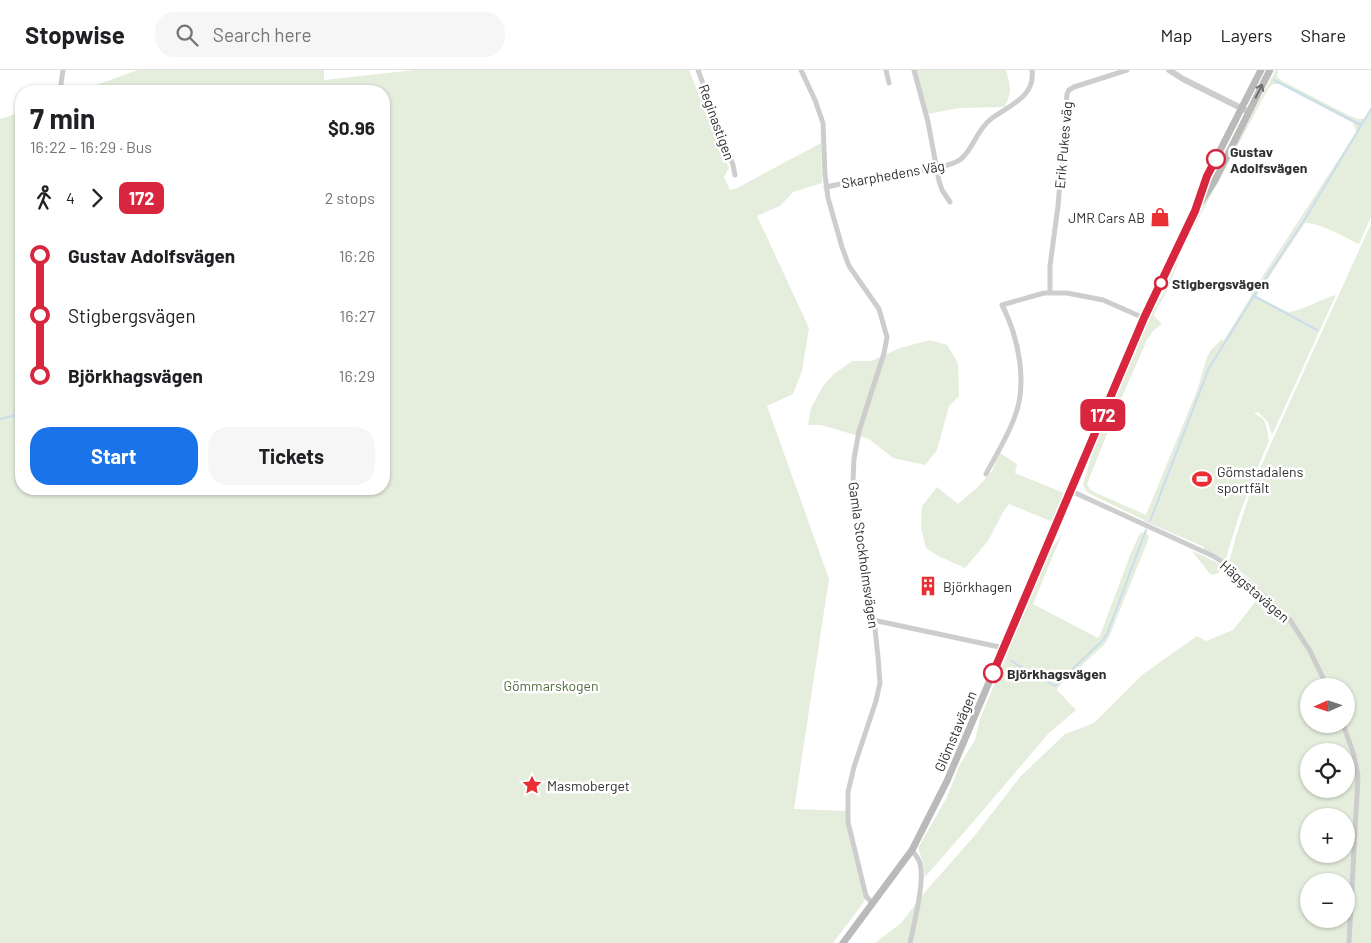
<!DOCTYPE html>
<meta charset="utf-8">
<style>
:root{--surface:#fff;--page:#f6f6f6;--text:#202124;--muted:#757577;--line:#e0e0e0;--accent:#1a73e8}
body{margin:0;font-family:Barlow,sans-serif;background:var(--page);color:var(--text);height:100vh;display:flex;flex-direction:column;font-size:19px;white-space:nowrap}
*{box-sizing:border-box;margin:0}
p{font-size:16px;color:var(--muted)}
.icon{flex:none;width:28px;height:28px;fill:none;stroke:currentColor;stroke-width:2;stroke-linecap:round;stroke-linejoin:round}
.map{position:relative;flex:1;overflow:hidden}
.drawer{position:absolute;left:15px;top:15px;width:375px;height:410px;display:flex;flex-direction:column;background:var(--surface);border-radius:20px;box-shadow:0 1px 4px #0004}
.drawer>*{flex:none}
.badge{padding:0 10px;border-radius:8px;font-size:18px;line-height:32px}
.needle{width:32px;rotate:267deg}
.buttons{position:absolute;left:1300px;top:608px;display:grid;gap:10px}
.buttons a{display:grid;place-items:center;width:55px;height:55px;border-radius:50%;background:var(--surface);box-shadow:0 1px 4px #0004;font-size:25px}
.map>.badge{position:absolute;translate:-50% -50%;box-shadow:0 0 0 2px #fff}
.legs{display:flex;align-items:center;gap:8px;height:55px;padding:0 15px;font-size:16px}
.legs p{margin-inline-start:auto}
.head{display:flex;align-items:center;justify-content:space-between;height:85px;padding:0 15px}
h1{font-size:28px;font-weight:700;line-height:38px}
.cta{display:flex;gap:10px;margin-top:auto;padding:10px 15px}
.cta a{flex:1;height:58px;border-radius:20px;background:var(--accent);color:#fff;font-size:20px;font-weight:700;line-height:58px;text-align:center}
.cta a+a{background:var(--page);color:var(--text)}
ul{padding:0 15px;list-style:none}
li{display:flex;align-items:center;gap:18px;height:60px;font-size:19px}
li i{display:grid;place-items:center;width:8px;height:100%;margin:0 6px;background:currentColor}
li i::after{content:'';width:12px;height:12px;margin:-6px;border:4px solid;border-radius:50%;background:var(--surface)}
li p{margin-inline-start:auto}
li:first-child i{background:linear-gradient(#0000 50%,currentColor 0)}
li:last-child i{background:linear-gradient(currentColor 50%,#0000 0)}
header{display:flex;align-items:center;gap:30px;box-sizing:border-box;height:70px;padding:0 25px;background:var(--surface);border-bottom:1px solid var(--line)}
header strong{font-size:24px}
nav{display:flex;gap:28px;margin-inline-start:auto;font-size:18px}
.search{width:350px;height:45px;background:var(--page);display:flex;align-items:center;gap:12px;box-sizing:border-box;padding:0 18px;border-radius:20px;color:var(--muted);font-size:19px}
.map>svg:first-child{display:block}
.green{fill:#e5eddd;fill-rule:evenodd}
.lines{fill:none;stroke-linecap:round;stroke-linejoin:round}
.stream{stroke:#c9dded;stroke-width:2}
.minor{stroke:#cdcdcd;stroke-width:5}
.tertiary{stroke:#cdcdcd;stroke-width:6}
.secondary{stroke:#bababa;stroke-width:7}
.oneway{stroke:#6e6e6e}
.line-1-casing{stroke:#fff;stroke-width:11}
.line-1{stroke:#d7263d;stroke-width:8}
.stop-1-dot{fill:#fff;stroke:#d7263d;stroke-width:2.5}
.labels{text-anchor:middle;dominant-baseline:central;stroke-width:5;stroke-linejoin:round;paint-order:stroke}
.street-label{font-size:14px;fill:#303030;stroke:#fff}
.stop-label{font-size:14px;font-weight:bold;fill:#303030;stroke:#fff;text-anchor:start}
.poi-label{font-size:14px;fill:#303030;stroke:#fff;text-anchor:start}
.park-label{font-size:14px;fill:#506c3c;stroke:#fff}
</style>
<header>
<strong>Stopwise</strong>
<div class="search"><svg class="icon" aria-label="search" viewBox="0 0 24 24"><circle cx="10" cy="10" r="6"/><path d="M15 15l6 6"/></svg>Search here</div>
<nav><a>Map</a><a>Layers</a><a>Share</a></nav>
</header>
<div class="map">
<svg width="1371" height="873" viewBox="0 0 1371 873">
<rect width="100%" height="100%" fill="#fff"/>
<!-- green -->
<path class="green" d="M138,0h186v10l91,-10h274l40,98 -5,9 6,13 7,-2 84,-45 1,40 -29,9 -13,14 -23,10 52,112 -7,43 -9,23 -26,12 62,173 -35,230 55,2 1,10 16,70 3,4 -36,48h-833v-824l21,-7v377h363v-398h-305z
M915,0h91c4,15 7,23 -2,37l-45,1 -31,6z
M1276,0h2l-1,7 5,4 68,35 8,3h7l6,-10v108l-12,27c-13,-6 -40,-22 -54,-21l-48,72 1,2 30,15c15,-1 32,-13 48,-17l-64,140 -4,-13 -10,-10 -4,1 8,5 3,4 3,12 1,7 -15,35 -15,40 -14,45 -21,-12v-2l-60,-26v-1l-52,-25 -5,-3 -4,-7 9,-31 26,-65 25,-58 13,-25 10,-17 9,-22v-6l54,-104zM1273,14h6l74,39 4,10 -4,4 -100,154 -3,7 -26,42h-3l-10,10 -4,7 -9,31 -52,127 -52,-23 -4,-3 -3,-5 34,-85 26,-59 6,-9 9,-7 -7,-7 -1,-3 12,-21 11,-27 -1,-4 2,-5 90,-168z
M1371,154v719h-496l26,-20 24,-31 51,-58 44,-57 45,-43 29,-11 48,-48 55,-39 9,5 27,-11 30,-38 -15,-15 -19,-14 7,-27 16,-49 21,-48zM1309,616h37v38h-37zM1309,681h37v38h-37zM1309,746h37v38h-37zM1309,811h37v38h-37z
M930,270l17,5 11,18 1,33 -10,10 -12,44 -12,15 -32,-7 -24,-19 -48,-14h-13l3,-17 12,-22 11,-12 18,-13h19l29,-13z
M1000,383l17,11 -2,9 49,20 -11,29 -44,-18 -6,8 -15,29 -23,27 -27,-12 -12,-8 -5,-20 1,-22 15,-19 21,17 21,-18 13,-15z
M1146,462l3,4 -2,7 -38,94 -5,8 -46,42 -1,3 19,20 -28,24 -75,88 -48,55 -2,-15 -5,-14 29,-51 12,-31 16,-26 5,-21 63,-152 9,-19 10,-14 -29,70 65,34 3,-5 29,-78 10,-22z
M1192,481l12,5 19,10c-3,6 -6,10 -13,8z"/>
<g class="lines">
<!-- stream -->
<path class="stream" d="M1274,10l87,45
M1254,226l63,34
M0,349l21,-5
M1150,451l59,-153 43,-69 53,-80 66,-110
M1011,591l44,25 47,-45 5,-7 39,-104"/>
<!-- minor -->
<path class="minor" d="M698,0l35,95 2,10
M801,0l14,30 8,23 2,52 3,23 14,49 7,19 30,43 8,28 -3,16 -25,78 -5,28 -1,22 1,15 21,133 3,28 2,26 -4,18 -22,66 -6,25v30l18,74 6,7
M886,0l3,13
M914,0l14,52 11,59 3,9 8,12
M60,21l3,-21
M826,117c28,-6 55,-11 83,-15 15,-3 40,-4 52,-13 13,-11 16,-30 30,-40 17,-13 45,-22 41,-49
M1050,222v-26l8,-60 9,-112 2,-4 5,-3 53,-17
M986,404c10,-19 22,-38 29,-58 13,-34 3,-80 -13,-111l42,-12h23l36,7 41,18
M1071,421l142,65 14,9 27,22 36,33 20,31 17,35
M873,550l131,28
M1343,654l11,31 4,21 -9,167
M910,873c4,-20 15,-61 10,-80 -2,-5 -5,-9 -8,-13"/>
<!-- tertiary -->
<path class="tertiary" d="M1169,0l14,9 62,31"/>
<!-- secondary -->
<path class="secondary" d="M1201,132l14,-22 55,-110
M843,873l69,-93 35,-69 198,-465 50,-105 12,-35 54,-106"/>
</g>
<!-- one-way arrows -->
<defs><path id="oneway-shaft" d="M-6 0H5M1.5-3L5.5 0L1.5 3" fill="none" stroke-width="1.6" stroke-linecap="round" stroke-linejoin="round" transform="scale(1.25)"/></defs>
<use class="oneway" href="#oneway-shaft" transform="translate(1259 21) rotate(-63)"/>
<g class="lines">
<defs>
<path id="line-1" d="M993,603l151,-355 51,-107 12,-35 9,-17"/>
</defs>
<!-- line-1 casing -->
<use href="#line-1" class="line-1-casing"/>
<!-- line-1 -->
<use href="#line-1" class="line-1"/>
</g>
<!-- icons -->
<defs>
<symbol id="shop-bare" viewBox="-9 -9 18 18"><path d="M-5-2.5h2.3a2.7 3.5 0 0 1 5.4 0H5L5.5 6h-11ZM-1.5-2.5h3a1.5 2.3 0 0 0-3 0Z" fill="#e92f33" stroke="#fff" stroke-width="2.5" paint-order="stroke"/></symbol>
<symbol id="stadium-bare" viewBox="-9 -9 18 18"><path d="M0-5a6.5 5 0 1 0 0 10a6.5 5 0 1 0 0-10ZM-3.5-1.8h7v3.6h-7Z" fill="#e92f33" stroke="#fff" stroke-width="2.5" paint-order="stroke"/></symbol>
<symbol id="building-bare" viewBox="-9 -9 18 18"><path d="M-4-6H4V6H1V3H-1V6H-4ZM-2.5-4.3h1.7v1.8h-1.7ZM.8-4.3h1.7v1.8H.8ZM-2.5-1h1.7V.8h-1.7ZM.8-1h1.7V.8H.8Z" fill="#e92f33" stroke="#fff" stroke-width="2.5" paint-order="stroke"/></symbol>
<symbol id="sight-bare" viewBox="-9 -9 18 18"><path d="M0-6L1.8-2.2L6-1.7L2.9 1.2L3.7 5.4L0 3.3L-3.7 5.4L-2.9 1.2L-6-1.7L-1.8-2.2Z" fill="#e92f33" stroke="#fff" stroke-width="2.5" paint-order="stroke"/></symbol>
</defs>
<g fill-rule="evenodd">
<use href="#shop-bare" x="1146" y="133" width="28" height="28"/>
<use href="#stadium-bare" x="1188" y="395" width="28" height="28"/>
<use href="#building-bare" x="914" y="502" width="28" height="28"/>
<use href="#sight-bare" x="518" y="701" width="28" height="28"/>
</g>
<!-- markers -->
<g class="stop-1-dot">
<circle cx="1216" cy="89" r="9"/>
<circle cx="1161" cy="213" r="6"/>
<circle cx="993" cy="603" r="9"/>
</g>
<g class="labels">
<!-- street labels -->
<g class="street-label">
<text transform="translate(717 52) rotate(70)">Reginastigen</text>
<text transform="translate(1063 75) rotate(-85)">Erik Pukes väg</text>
<text transform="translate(893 104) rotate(-10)">Skarphedens Väg</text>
<text transform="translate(864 485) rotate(82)">Gamla Stockholmsvägen</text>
<text transform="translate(1255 521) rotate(41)">Häggstavägen</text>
<text transform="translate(955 661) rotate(-67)">Glömstavägen</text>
</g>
<!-- stop labels -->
<g class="stop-label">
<text x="1230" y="81">Gustav<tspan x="1230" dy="16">Adolfsvägen</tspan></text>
<text x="1172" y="213">Stigbergsvägen</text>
<text x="1007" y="603">Björkhagsvägen</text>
</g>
<!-- poi labels -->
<g class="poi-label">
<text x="1145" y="147" text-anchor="end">JMR Cars AB</text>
<text x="1217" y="401">Gömstadalens<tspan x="1217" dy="16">sportfält</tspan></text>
<text x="943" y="516">Björkhagen</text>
<text x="547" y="715">Masmoberget</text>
</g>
<!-- park labels -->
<g class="park-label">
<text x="551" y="615">Gömmarskogen</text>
</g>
</g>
</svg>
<div class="buttons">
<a><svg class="needle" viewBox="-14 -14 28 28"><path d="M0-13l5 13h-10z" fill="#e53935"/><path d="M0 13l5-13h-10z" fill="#757577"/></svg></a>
<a><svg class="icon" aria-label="locate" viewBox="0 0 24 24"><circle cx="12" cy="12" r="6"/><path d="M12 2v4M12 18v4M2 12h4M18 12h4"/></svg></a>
<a>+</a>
<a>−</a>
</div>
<b class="badge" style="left:1103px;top:345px;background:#d7263d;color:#fff">172</b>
<section class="drawer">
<div class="head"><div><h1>7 min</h1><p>16:22 – 16:29 · Bus</p></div><b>$0.96</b></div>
<div class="legs"><svg class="icon" aria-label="walk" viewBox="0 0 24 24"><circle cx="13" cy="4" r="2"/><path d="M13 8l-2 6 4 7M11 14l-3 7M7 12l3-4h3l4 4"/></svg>4<svg class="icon" aria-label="forward" viewBox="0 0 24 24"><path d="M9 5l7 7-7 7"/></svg><b class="badge" style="background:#d7263d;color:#fff">172</b><p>2 stops</p></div>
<ul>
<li><i style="color:#d7263d"></i><b>Gustav Adolfsvägen</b><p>16:26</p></li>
<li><i style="color:#d7263d"></i><span>Stigbergsvägen</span><p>16:27</p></li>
<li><i style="color:#d7263d"></i><b>Björkhagsvägen</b><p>16:29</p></li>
</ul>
<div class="cta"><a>Start</a><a>Tickets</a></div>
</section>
</div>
